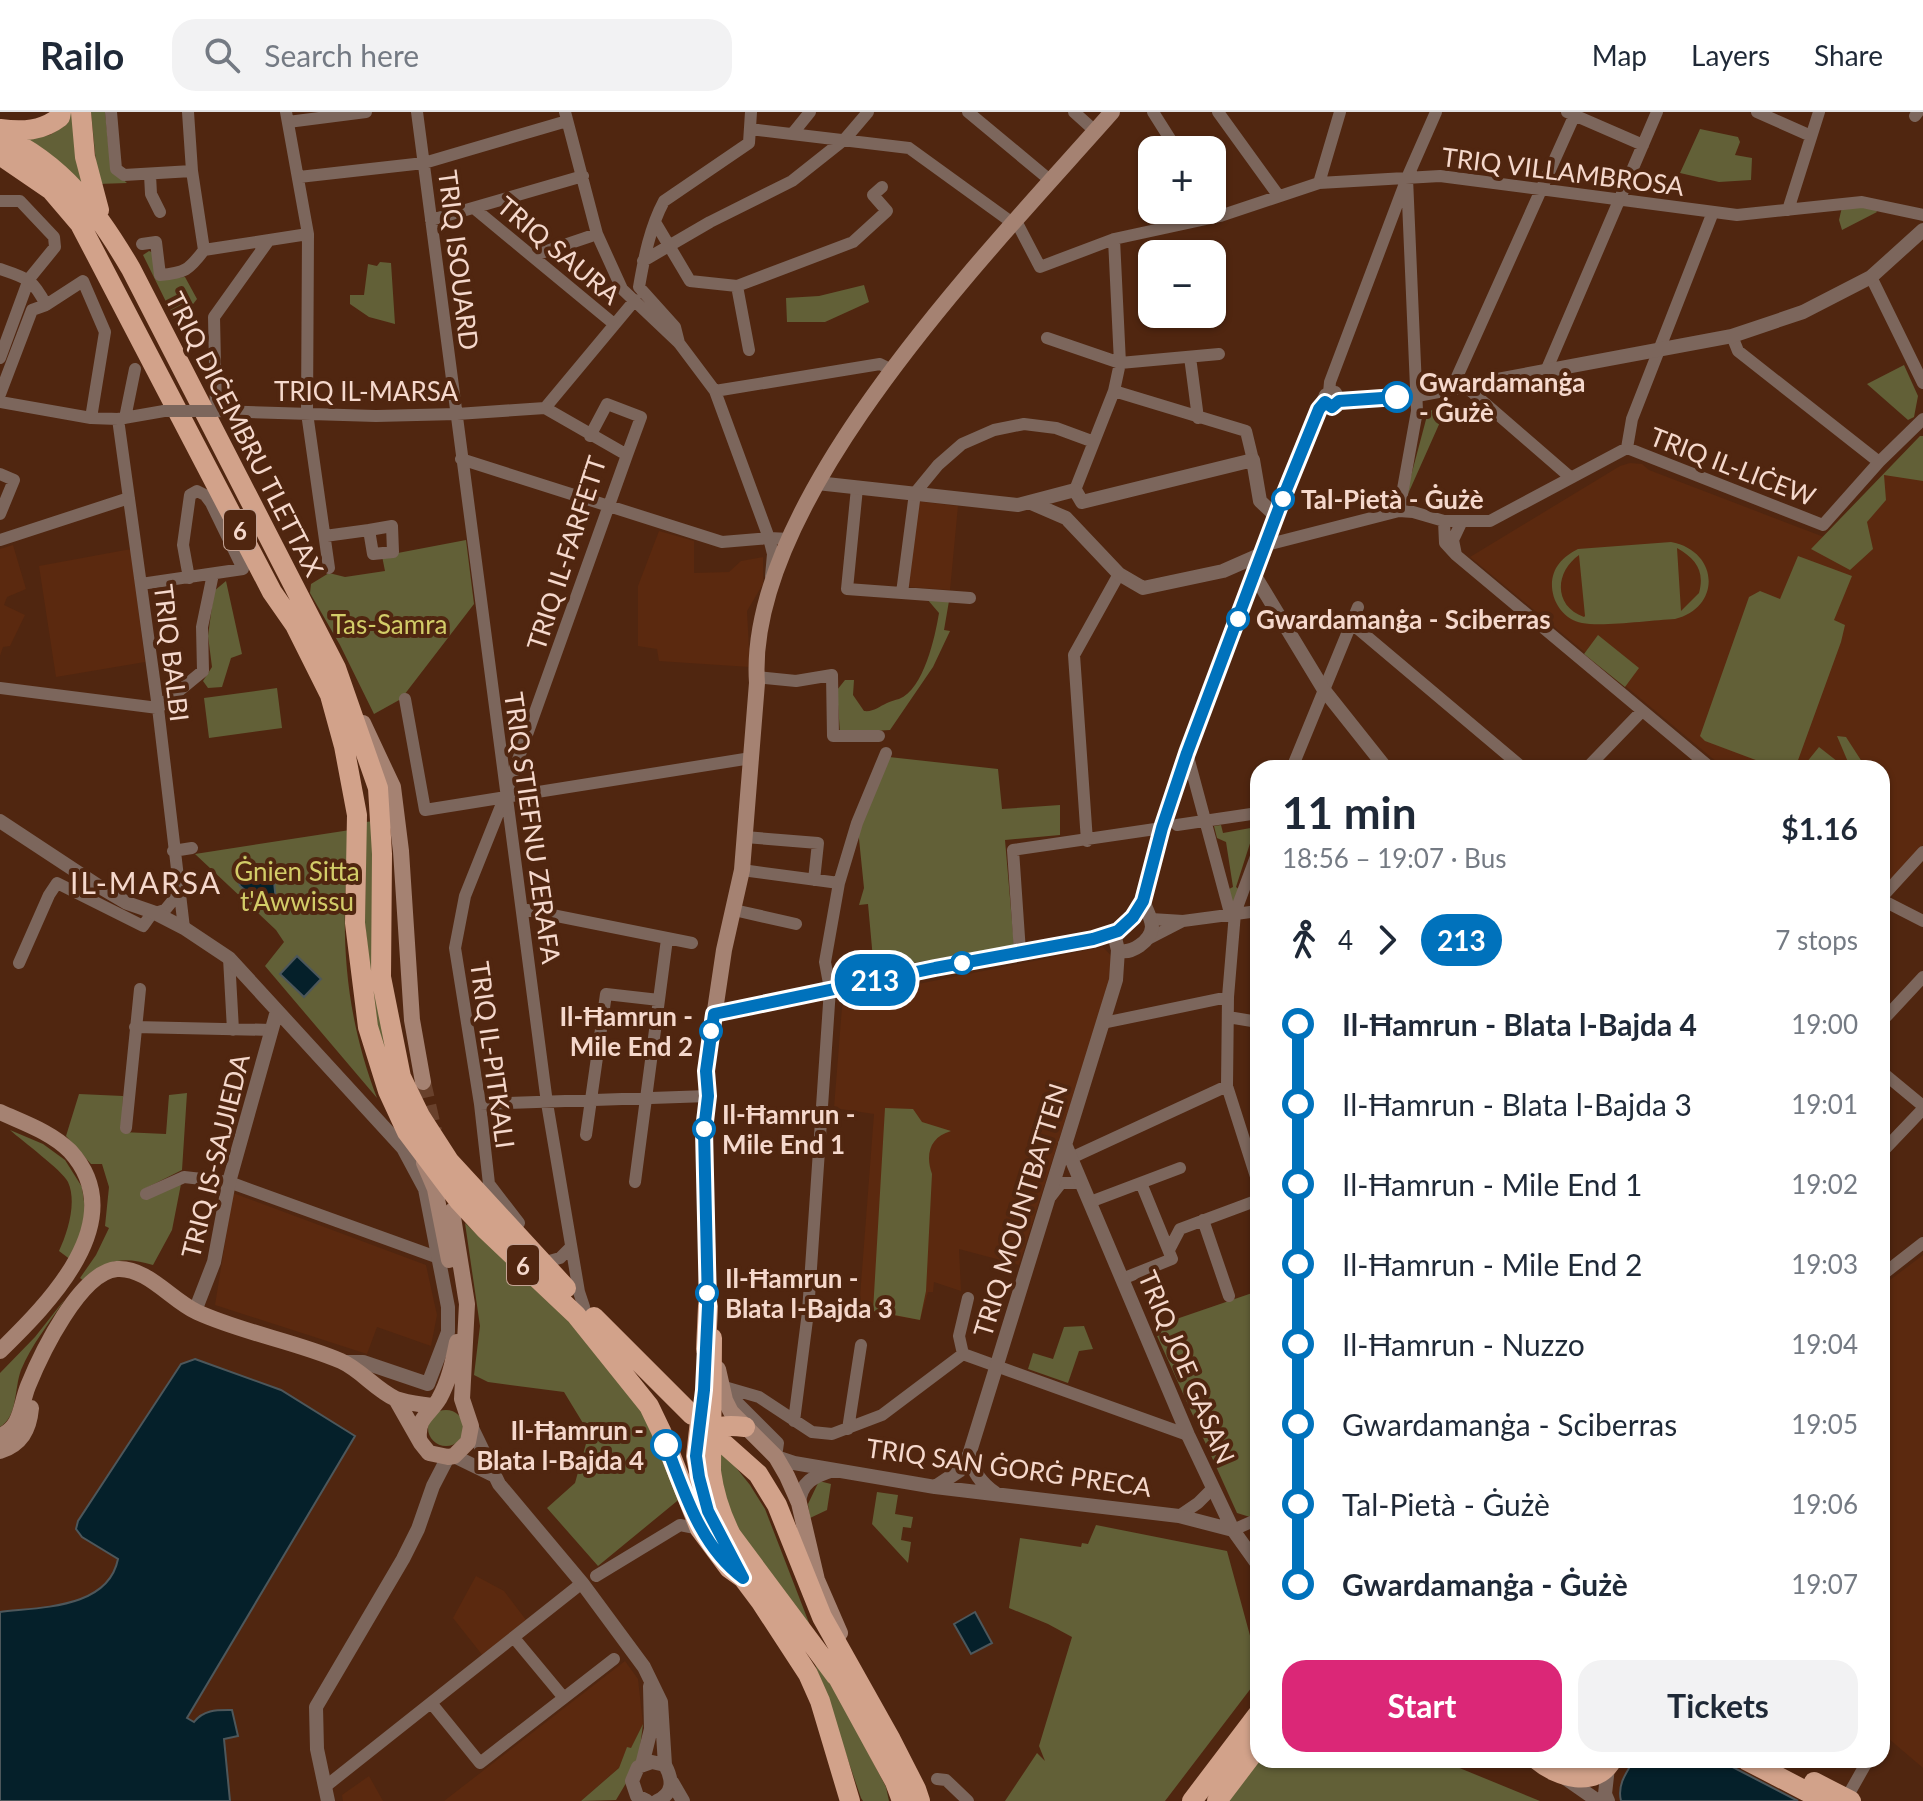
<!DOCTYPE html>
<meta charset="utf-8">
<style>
:root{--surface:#fff;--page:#f2f2f3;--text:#1f2937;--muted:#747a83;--line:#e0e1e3;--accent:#db2777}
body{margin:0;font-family:Lato,sans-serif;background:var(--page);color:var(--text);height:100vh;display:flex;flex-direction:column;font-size:30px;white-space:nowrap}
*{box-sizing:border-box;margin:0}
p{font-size:26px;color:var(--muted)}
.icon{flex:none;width:44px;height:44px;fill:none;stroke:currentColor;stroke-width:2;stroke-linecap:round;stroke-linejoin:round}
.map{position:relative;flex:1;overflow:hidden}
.sheet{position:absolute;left:1250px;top:648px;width:640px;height:1008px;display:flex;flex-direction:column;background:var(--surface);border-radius:24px;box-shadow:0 2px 6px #0004}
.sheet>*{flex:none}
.badge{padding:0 16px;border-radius:26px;font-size:28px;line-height:52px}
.fabs{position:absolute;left:1138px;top:24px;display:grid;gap:16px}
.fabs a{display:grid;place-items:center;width:88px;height:88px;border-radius:16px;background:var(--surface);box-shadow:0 2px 6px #0004;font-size:40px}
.map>.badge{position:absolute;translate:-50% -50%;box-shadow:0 0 0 4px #fff}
.legs{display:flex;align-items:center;gap:12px;height:88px;padding:0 32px;font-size:26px}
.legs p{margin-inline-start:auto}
.summary{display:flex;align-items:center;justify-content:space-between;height:136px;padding:0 32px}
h1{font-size:44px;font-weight:700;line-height:60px}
.cta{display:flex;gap:16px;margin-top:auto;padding:16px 32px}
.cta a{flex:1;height:92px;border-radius:24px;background:var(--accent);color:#fff;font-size:32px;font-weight:700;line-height:92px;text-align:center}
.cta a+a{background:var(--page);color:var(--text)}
ul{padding:0 32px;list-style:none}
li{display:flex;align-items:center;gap:28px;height:80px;font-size:30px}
li i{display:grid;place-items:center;width:12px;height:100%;margin:0 10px;background:currentColor}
li i::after{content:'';width:20px;height:20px;margin:-10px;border:6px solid;border-radius:50%;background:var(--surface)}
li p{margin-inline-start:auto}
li:first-child i{background:linear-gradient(#0000 50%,currentColor 0)}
li:last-child i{background:linear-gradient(currentColor 50%,#0000 0)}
header{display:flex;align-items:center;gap:48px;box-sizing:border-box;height:112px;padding:0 40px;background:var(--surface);border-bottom:2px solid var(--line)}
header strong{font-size:38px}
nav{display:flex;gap:44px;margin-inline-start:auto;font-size:28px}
.search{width:560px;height:72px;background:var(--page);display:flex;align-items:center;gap:20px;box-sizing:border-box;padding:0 28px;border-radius:24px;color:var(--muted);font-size:30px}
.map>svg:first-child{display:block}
.built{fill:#5b290f}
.green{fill:#626037;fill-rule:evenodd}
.water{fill:#05202a;stroke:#4d575b;stroke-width:2}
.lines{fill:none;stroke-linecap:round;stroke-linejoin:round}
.secondary-tunnel{stroke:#69412c;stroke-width:16;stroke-dasharray:16 8;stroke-linecap:butt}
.minor{stroke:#7c665c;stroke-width:12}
.tertiary{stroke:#7c665c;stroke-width:14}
.secondary{stroke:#a58272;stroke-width:16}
.trunk{stroke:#d2a28a;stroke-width:20}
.minor-bridge{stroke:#7c665c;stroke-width:12}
.line-1-casing{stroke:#fff;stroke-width:18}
.line-1{stroke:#0072bc;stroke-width:12}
.stop-1-dot{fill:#fff;stroke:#0072bc;stroke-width:4}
.labels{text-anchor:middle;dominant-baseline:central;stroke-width:8;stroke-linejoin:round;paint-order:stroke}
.shield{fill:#502610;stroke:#c4a394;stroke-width:2}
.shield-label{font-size:24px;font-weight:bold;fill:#f5d8cc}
.street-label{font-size:26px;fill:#f5d8cc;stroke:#502610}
.stop-label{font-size:26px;font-weight:bold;fill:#f5d8cc;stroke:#502610;text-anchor:start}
.park-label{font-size:26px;fill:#d3cd68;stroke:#502610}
.quarter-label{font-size:30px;letter-spacing:2px;fill:#f5d8cc;stroke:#502610}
</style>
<header>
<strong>Railo</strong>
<div class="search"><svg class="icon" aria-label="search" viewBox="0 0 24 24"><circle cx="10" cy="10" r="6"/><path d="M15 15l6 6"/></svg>Search here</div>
<nav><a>Map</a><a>Layers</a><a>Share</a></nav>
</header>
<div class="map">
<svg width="1923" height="1689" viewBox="0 0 1923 1689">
<rect width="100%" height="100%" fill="#502610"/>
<!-- built -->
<path class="built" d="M1920,324h3v409l-41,45v-122h-158l-254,-211 150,-91 10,-3 12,1 7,6 175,67z
M916,389l42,5 -8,84 -41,-3z
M659,419l35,10v32l35,-1 12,-11 22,-4v27l-16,27 3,56 -91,-6 -2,-12 -19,-3v-60z
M13,433l13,44 -19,8 -3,8 21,10 -15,31 -7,1 -3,9v-107z
M131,437l14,113 -89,15 -17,-111z
M1103,835l13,14 -97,304 -60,-16 2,42 -27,-9 -1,10h-5l-8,28 -61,-10 15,-196 -40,-6 8,-101 6,-9z
M233,1081l193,72 11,50 -6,31 -54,-19 -10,27 -152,-49z
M1923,1143v513l-41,-35v-447z
M476,1464l28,15 22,29 -43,36 -30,-38z
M625,1549l13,18 5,45 -12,24h-4l-8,20 -38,33h-137z
M369,1664l14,25h-40l-1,-6z"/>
<!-- green -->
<path class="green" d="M70,0h6l10,79 -66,-52 30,-4 17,-11z
M91,0h14l6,57 16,14 -29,1z
M1700,17l38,8 2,5 -5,13 17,3 -1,22 -32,2 -39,-9z
M1873,94l4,6 -35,18 -3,-10 3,-13z
M149,139l5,2 5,26 26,-2 12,22 -7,9 -17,8 -30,-61z
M380,150l11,1 4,61 -26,-7 -19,-13v-9h14l4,-31 9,2z
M864,173l5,17 -44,20h-38l-1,-24 33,-2z
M1904,253l14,31 -4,21 -6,3 -41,-36z
M1449,290l-41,92 1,-16 2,-2 17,-64z
M1920,324h3v45l-39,-6 2,25 -19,22 6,27 -23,21 -39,-21z
M466,428l8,64 -73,95 -27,15 -34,-69 -30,-52 1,-9 18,-11 16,4 40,-6 -3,-15z
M1671,430c48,9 51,65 4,77 -23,1 -72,8 -93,4 -17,-3 -29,-19 -30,-36 -1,-18 10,-30 26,-38zM1677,436c19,11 28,23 22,45l-18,18zM1579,443l6,61 -1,1c-31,-11 -29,-45 -5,-62z
M1798,444l54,20 -18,44 11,5 -4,17 -44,121 -5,5h-15l-72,-27 -5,-5 49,-139 11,-6 20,8z
M226,469l16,73 -11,4 -9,29 -14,1 -5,-7 9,-14 -4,-31 6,-45z
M927,487l22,2 -5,29 6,1 -17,36 -43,63 -50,3 -3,-43 8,-10h9l-1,15 11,16c10,1 14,-4 23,-8 4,-2 8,-3 12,-4 25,-10 36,-62 40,-86z
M1598,523l41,33 -14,19 -41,-33z
M277,576l5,40 -73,10 -5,-40z
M1837,624l9,1 20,31h-23l5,-6z
M1819,635l23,18 -3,3h-37z
M889,645l109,12 4,40 58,-4v30l-55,5 9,105 -140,25 -6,-66 -9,1 5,-17 -6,-59z
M374,709l24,260 -20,-36 -13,-121 1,-102z
M1258,710v10l-5,2 -17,53 5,4 -9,13 -3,-15 4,-2 -7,-45 -9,-4 -3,-12 7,-1 2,8 33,-6z
M350,718c-10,97 -8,176 27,268l-112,-132 19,-24 -8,-12 -81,-76z
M187,981l-5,77 -38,19 37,-5 -9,46 -19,35c-31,-9 -46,-6 -69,16l-4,-3 16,-23 13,-27 -4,-2 4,-39 -7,-23h-11l-25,-28 13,-42 44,2 -1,36 44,2 3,-39z
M885,996l28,1 9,13 29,9c-21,6 -26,23 -19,43l-6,117 -6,29 -47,-9z
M10,1018l33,14 22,16 17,27 4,29 -15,44 -12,-9c9,-19 18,-49 9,-69 -6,-12 -46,-41 -58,-52z
M465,1111l106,99 65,78 46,97 -84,69 -51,-58 28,-25 14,-50 -25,-41 -76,-10 -14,-7 6,-49z
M1258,1179v20l-5,2 5,16v185l-8,3 -13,-4 -84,-186z
M65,1187c-14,22 -34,46 -44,71 -7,19 -3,46 -21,57v-54l35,-36z
M1084,1214l9,23 -14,2 -11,32 -40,-14 5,-16 20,6 11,-32z
M428 1316a18 18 0 1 1 36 0a18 18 0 1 1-36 0Z
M718,1333l32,40 15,24 46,119 -85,-112z
M819,1369l12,3 -4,26 -17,8 -2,-14z
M877,1380l21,3 -3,19 18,3 -2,11 -8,-1 -2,13 10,2 -3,21 -36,-39z
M1096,1413l131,26 31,114v14l-93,122h-160l32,-48 8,8 -6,-15 33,-109 -24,-13 -39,-16 11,-70 61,9 1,-4 6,1z
M818,1544l68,131 3,14h-26l-2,-3 -48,-140z
M643,1612l-5,39 -22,37 -35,1 38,-33 8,-21 4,1z
M1258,1648h182l100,41h-313z"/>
<!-- water -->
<path class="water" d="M273,759l3,31 -9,6 -27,-22 -4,-11z
M297,844l24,23 -17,18 -24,-23z
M195,1247l86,31 74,46 -168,282 7,4c10,-13 24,-12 38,-12l6,26 -14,3 6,62h-230v-189c40,-5 108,-3 118,-53l-36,-22 -6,-8 2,-8 103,-157z
M975,1500l17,31 -21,11 -17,-30z
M1634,1648h85l79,41h-177c-4,-16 5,-28 13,-41z"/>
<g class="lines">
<!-- secondary-tunnel -->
<path class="secondary-tunnel" d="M423,970l11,49"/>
<!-- minor -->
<path class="minor" d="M111,0l5,57 8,6 68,-4
M188,0l4,59 12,79
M286,0l22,122 -1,179 22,155
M417,0l130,991 32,189 5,15
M565,0l32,122 25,55 57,54 36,48 54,147 4,16 -2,22
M968,0l83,69
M1074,0l21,19
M1153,0l24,38
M1218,0l60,83
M1567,0l76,33
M1757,0l54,24
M1915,4l3,-4
M288,10l78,-10
M750,17l159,19 105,76
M793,21l17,-21
M150,63l1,19 9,18
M299,65l125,-14 143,-42
M1319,71l21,-71
M0,89h20l34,36 1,10 -26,32 -29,79
M475,97l139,115
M1788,98l31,-98
M431,108l152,-44
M1016,109l24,46 74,-28 106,-23 99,-33 121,-7 297,39 125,-13 61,13
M655,110l35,59 47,5 116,-44 34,-31 -14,-16 9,-8
M269,128l-55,77 2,94 160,5 81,-2 88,-6 90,-108
M142,132l14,-2 4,33c25,-2 29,-5 44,-25l104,-16
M532,144l65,-22
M643,149l67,-39 82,-41 53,-42 23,-27
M0,157c27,9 33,10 46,36
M1871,165l52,106
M737,174l12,64
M1732,224l6,15 141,111
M1047,226l73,25 99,-9
M679,231l-4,-16 -36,-40c5,-29 11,-60 25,-86l85,-58 2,-31
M1190,245l8,61
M1546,259l111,-259
M1465,274l105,91
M1452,276l124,-276
M715,279l165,-27 12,6
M1114,279l132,40 7,29
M1329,281l1,-11 77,-204 29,-66
M0,282l32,-84 14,-5 37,-24 22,51 -14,86
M0,290l91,16 27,1 46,-8
M125,306l10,-49
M118,307l40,289 26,220
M590,324l17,-32 34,13 -14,38
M1627,336l196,77 56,-63 44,-43
M1627,336l5,-29 81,-207
M461,347l261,83 47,-4 21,1
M0,362l14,6 -14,34
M857,376l-10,101 123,9
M1075,378l39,-99 6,-28 -6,-124
M1399,399l18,-100 -10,-233
M1444,409l1,22 11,12 255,213
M392,414l1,26 -20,2 -4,-24z
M325,424l44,-6
M0,428l129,-42
M1266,433l133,-34 14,1 31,9h46l137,-73
M1456,443l-3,-15 9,-19
M141,472l102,-15 -32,-66 -6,-8 -8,-4 -7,4 -7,50 6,33
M902,481l13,-100 23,-28 24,-21 32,-14 30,-6 32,4 38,14
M1351,511l172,145
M756,565l40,4 36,-6 1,61h46
M0,576l158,20 45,-37 -1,-44 11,-53
M405,587l20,111 326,-52
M1187,641l43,160
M1292,656l66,-161
M1587,656l54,-56
M1177,713l81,-12
M745,725l73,6 -4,37
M1087,729l-13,-186 45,-81
M173,739l19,-3
M1258,739l-23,62 -7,84 -1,89 31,97
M742,758l97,13
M1882,785l41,-45
M1882,788l41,21
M522,797l170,34
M734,798l62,14
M155,801l10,-3 14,-17
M1151,807l32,2 75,-10
M1148,827l33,-17
M1020,840l-7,-102 149,-22
M229,846l4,72
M19,851l30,-68 8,-12 86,43 10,-14
M714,902l247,-51 132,-24 25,-8
M1228,905l30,5
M1882,909l41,-44
M1103,911l125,-26
M135,915l137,3
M1882,960l41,34
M480,992l228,-8
M126,1016l14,-139
M586,1023l20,-141 53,6
M1882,1040l41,-43
M1071,1046l156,-72
M635,1070l32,-243
M146,1082l38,-17 45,5 210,76
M1051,1084l10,-13h21
M1090,1090l90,-34
M1203,1108l26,76
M519,1111l-30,-39 -9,-80 -25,-156 10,-52 40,-100 122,-341 -82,-47
M1169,1138l11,-21 78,-29
M542,1151l18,-5 11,-11
M1882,1163l41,-32
M1122,1167l50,-20 -31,-76
M963,1242l-4,-18 9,-38
M721,1274l38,11 53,35 20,2 50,-19 81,-61 225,81
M723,1276l55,55 -2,14
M794,1309l14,-109 22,-323 -5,-27 14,-79 18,-60 29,-70
M848,1317l13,-84
M1179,1404l19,-13 15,-15
M1233,1418l25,-11
M596,1464l84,-51 20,4
M515,1527l49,59
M432,1592l48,59 134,-104
M937,1667l9,1 22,21
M326,1674l256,-203
M1846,1687l22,-39"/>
<!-- tertiary -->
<path class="tertiary" d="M1335,295l4,-6 78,-6 315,-59 71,-24 68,-35 52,-47
M817,371l201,22 57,-15 7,12 171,-42 7,41 16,15
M1029,390l37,16 53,56 24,14 80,-17 41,-18
M1255,464l69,114 62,78
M0,709l100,66 27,16 26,9 31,16 45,30 174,190 22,41 23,118v25l-20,52 -65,-22h-20
M1143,789c3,8 9,18 9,26 -1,14 -21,28 -34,23l-3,-12 28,-37 19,-73 25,-75 95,-253 44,-105 9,-2 4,8
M1065,1032l123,291 45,95 25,35
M195,1199l19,-49 15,-80 48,-171
M471,1314l28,58 83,99 62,84 17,35 4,63
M969,1343c5,18 11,27 26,38
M454,1344l39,19
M776,1345l18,6 141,24 244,29 54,14
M935,1375l24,-16 10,-16 147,-475 2,-30
M799,1391c2,-21 15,-27 34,-33
M642,1653l9,-36 -1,-43
M1565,1666l33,23
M672,1670l11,19
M328,1689l-11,-52 -1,-42 87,-148 15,-30 15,-43 15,-29
M647,1689l-10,-5 -5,-15 6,-14 14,-5 13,3c8,15 9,28 -8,36
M1608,1689l-3,-7 3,-27"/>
<!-- secondary -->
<path class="secondary" d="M363,611l30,64 8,64 11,169 11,62
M0,1000c24,11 51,20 70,39 63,69 -22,153 -70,200
M424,1051l11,26 14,71
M709,1203l-5,-185 4,-34 -2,-25 18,-121 18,-80 15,-187c-13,-184 239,-439 355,-571
M718,1257l7,31 6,12 45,45 11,19 12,27 18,77 23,53
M396,1287l25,44 8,10 19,4 6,-1 14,-14 3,-16 -9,-27 5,-95 -15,-93
M0,1324c22,-9 20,-30 28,-50 13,-32 52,-114 89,-117 30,-2 54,31 80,43 46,21 97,29 144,49 20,9 35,29 55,38 11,4 24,5 36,7
M419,1326c-2,-20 11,-24 20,-39 10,-18 14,-37 18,-57
M0,1339c21,-7 29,-21 31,-43"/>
<!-- trunk -->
<path class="trunk" d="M81,0l4,45 14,53
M0,17c23,3 42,2 60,-12l1,-5
M0,23c63,29 97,76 131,134l205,399 42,120 4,66 -1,123 20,100 19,39 29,45 117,127
M0,43l51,35 29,34 192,368 23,33 35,70 14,51 13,69 -2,108 13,104 20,64 19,41 52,69 26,28 91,86 73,91 12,25 39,98 29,39 14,10 18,24 47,72 12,27 30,100
M594,1205l98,98
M712,1226l-1,133c3,23 10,44 20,64l105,141
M706,1237l2,-43
M700,1309l-4,35 6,32
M706,1327c9,-15 23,-14 39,-12
M722,1330l36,32 19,31 45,112 69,123 25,49 4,12
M831,1553l64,117 7,19
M1537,1648c20,17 59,29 75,0
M1746,1648l79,41
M1814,1670l37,19
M1192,1689l66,-87
M1217,1689l41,-54"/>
<!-- minor-bridge -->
<path class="minor-bridge" d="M164,299h52"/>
</g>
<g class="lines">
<defs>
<path id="line-1" d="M666,1333c19,48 34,101 77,133l-35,-67 -9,-34 -3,-21 8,-66 4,-84 -4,-176 4,-34 -2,-25 8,-57 221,-46 158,-29 25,-8 15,-14 10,-16 19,-73 25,-75 95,-253 37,-91 6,-7 7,5 7,-6 58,-4"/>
</defs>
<!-- line-1 casing -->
<use href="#line-1" class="line-1-casing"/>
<!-- line-1 -->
<use href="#line-1" class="line-1"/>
</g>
<!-- markers -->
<g class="stop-1-dot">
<circle cx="1397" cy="285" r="14"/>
<circle cx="1283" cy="387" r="10"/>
<circle cx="1238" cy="507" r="10"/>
<circle cx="962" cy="851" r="10"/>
<circle cx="711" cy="919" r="10"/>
<circle cx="704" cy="1017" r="10"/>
<circle cx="707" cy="1181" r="10"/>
<circle cx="666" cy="1333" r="14"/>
</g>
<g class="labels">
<!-- shield labels -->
<g class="shield">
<rect x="224" y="398" width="32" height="40" rx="6"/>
<rect x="507" y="1133" width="32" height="40" rx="6"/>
</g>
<g class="shield-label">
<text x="240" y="418">6</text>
<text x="523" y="1153">6</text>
</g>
<!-- street labels -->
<g class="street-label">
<text transform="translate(1563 59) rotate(7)">TRIQ VILLAMBROSA</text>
<text transform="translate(559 138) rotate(40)">TRIQ SAURA</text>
<text transform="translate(459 148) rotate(83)">TRIQ ISOUARD</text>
<text x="366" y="279">TRIQ IL-MARSA</text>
<text transform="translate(245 322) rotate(63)">TRIQ DIĊEMBRU TLETTAX</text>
<text transform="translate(1733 354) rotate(21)">TRIQ IL-LIĊEW</text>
<text transform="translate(566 441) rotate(-72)">TRIQ IL-FARFETT</text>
<text transform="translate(172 541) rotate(83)">TRIQ BALBI</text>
<text transform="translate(533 716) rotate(82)">TRIQ STIEFNU ZERAFA</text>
<text transform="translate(493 943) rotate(82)">TRIQ IL-PITKALI</text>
<text transform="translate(215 1044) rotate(-76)">TRIQ IS-SAJJIEDA</text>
<text transform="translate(1020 1098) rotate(-73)">TRIQ MOUNTBATTEN</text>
<text transform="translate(1187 1255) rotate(67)">TRIQ JOE GASAN</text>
<text transform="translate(1009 1355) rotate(8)">TRIQ SAN ĠORĠ PRECA</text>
</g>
<!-- stop labels -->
<g class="stop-label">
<text x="1419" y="270">Gwardamanġa<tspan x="1419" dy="30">- Ġużè</tspan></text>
<text x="1301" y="387">Tal-Pietà - Ġużè</text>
<text x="1256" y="507">Gwardamanġa - Sciberras</text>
<text x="693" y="904" text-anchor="end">Il-Ħamrun -<tspan x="693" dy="30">Mile End 2</tspan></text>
<text x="722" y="1002">Il-Ħamrun -<tspan x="722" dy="30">Mile End 1</tspan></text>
<text x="725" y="1166">Il-Ħamrun -<tspan x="725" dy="30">Blata l-Bajda 3</tspan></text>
<text x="644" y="1318" text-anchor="end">Il-Ħamrun -<tspan x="644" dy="30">Blata l-Bajda 4</tspan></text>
</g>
<!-- park labels -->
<g class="park-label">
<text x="389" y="512">Tas-Samra</text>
<text x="297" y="759">Ġnien Sitta<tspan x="297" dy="30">t'Awwissu</tspan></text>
</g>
<!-- quarter labels -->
<g class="quarter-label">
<text x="146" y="770">IL-MARSA</text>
</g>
</g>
</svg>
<div class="fabs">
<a>+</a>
<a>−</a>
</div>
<b class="badge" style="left:875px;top:868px;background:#0072bc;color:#fff">213</b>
<section class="sheet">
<div class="summary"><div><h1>11 min</h1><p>18:56 – 19:07 · Bus</p></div><b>$1.16</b></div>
<div class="legs"><svg class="icon" aria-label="walk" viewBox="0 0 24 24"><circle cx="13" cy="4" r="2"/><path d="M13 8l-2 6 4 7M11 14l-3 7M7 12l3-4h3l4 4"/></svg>4<svg class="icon" aria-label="forward" viewBox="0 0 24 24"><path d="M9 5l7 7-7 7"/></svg><b class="badge" style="background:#0072bc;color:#fff">213</b><p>7 stops</p></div>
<ul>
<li><i style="color:#0072bc"></i><b>Il-Ħamrun - Blata l-Bajda 4</b><p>19:00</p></li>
<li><i style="color:#0072bc"></i><span>Il-Ħamrun - Blata l-Bajda 3</span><p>19:01</p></li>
<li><i style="color:#0072bc"></i><span>Il-Ħamrun - Mile End 1</span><p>19:02</p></li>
<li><i style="color:#0072bc"></i><span>Il-Ħamrun - Mile End 2</span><p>19:03</p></li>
<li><i style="color:#0072bc"></i><span>Il-Ħamrun - Nuzzo</span><p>19:04</p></li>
<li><i style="color:#0072bc"></i><span>Gwardamanġa - Sciberras</span><p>19:05</p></li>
<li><i style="color:#0072bc"></i><span>Tal-Pietà - Ġużè</span><p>19:06</p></li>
<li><i style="color:#0072bc"></i><b>Gwardamanġa - Ġużè</b><p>19:07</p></li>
</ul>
<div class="cta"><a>Start</a><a>Tickets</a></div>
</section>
</div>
